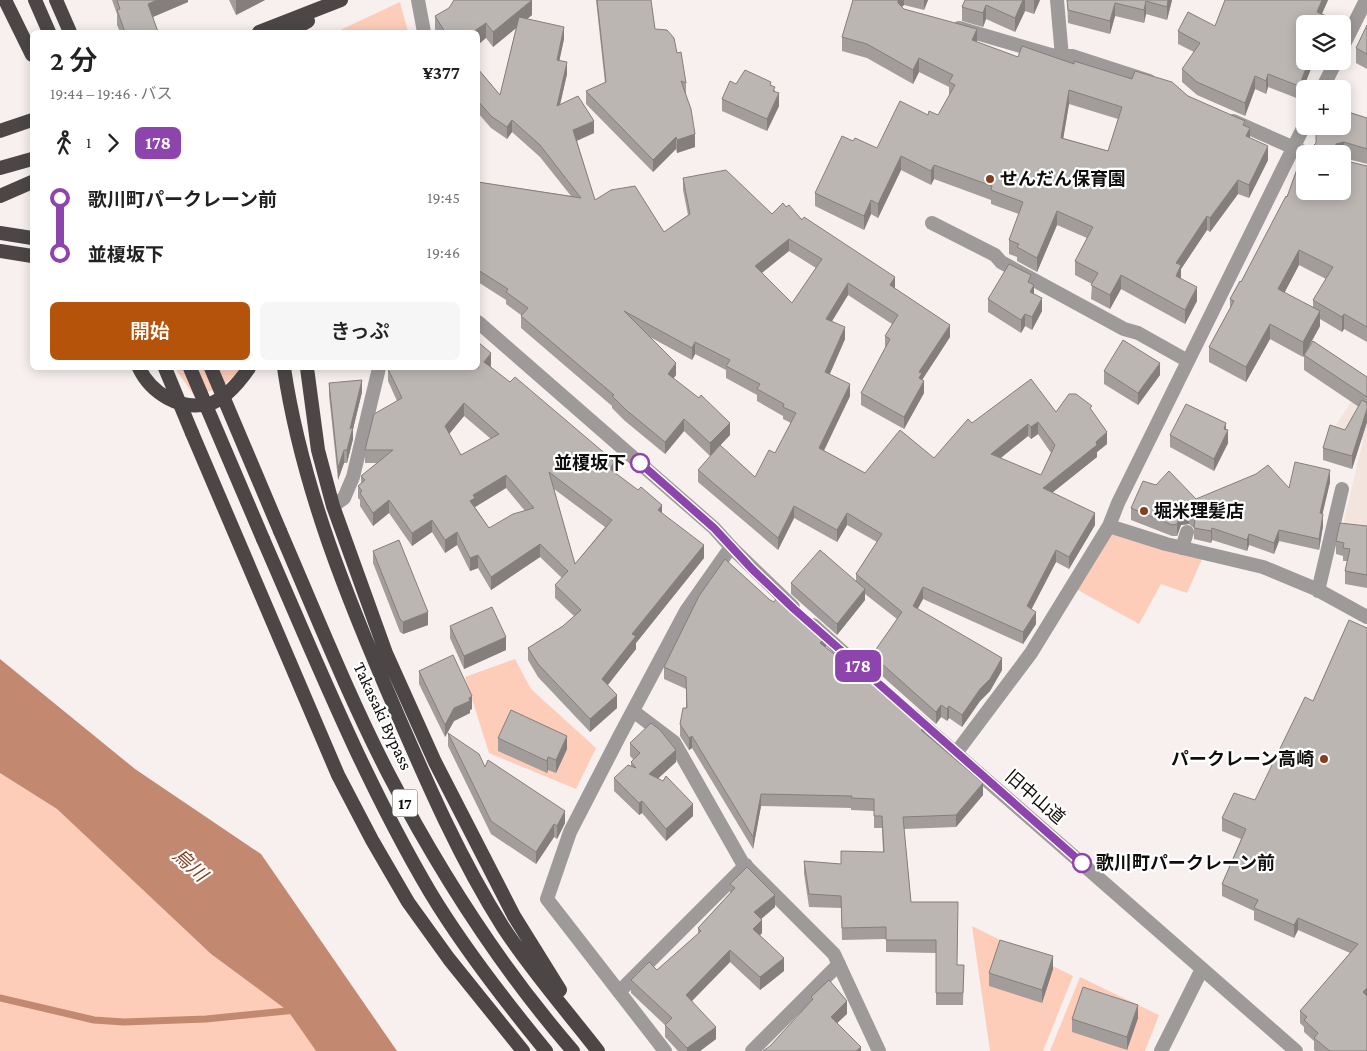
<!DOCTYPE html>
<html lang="ja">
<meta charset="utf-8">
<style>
:root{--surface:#fff;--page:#f6f6f6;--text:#222;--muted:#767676;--accent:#b45309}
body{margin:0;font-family:"Crimson Pro","Noto Sans JP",serif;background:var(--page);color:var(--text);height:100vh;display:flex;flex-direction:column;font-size:19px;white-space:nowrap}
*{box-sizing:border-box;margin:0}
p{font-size:16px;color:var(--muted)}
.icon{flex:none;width:28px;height:28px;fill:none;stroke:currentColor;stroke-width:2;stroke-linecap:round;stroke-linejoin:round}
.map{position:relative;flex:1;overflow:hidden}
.panel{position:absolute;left:30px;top:30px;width:450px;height:340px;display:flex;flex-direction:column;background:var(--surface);border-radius:8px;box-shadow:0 2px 12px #0003}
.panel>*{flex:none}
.badge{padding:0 10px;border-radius:8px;font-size:18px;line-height:32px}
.tools{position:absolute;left:1296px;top:15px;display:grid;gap:10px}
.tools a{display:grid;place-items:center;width:55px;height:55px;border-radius:8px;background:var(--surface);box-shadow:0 2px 12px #0003;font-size:25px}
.map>.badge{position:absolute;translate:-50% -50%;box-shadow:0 0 0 2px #fff}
.legs{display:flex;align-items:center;gap:8px;height:55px;padding:0 20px;font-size:16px}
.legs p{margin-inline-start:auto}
.overview{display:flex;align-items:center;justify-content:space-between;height:85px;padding:0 20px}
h1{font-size:28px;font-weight:600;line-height:38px}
.button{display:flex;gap:10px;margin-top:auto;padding:10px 20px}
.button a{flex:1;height:58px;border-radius:8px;background:var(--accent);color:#fff;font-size:20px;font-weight:600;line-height:58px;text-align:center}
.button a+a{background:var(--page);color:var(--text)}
ul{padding:0 20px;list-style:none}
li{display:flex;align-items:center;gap:18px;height:55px;font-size:19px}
li i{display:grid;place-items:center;width:8px;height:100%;margin:0 6px;background:currentColor}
li i::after{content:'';width:12px;height:12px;margin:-6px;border:4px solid;border-radius:50%;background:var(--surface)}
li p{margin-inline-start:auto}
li:first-child i{background:linear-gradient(#0000 50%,currentColor 0)}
li:last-child i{background:linear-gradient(currentColor 50%,#0000 0)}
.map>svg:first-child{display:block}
.built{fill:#f3e4de}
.green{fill:#fdcdb9}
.water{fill:#c38870}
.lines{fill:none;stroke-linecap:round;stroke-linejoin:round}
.stream{stroke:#c38870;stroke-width:7}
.minor{stroke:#9d9a99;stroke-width:14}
.tertiary{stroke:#9d9a99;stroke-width:14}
.trunk{stroke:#4c4746;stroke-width:14}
.trunk-bridge{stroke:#4c4746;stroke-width:14}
.wall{fill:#a29d9a;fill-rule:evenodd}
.shaded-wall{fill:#847f7d}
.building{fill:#bcb6b3;stroke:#847f7d;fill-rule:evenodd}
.line-1-casing{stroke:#fff;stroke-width:11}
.line-1{stroke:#8e44ad;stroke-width:8}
.poi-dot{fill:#863e1e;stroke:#fff;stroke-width:2}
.stop-1-dot{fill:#fff;stroke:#8e44ad;stroke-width:2.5}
.labels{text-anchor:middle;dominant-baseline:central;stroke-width:4.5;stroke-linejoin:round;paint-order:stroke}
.shield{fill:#fff;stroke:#585656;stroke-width:1}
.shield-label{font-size:16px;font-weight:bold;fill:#100e0d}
.poi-label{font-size:18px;font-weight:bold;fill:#100e0d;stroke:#fff;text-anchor:start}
.stop-label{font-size:18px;font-weight:bold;fill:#100e0d;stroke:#fff;text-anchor:end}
.street-label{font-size:18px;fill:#100e0d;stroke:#fff}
.water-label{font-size:19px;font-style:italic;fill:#863d1c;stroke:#fff}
</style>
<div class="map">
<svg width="1367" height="1051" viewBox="0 0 1367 1051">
<rect width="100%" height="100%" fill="#f7f0ee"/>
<!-- built -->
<path class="built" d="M1367,378v154l-25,-3 21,-88 -31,-10z"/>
<!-- green -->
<path class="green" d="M400,2l8,30h-72z
M175,368h66c-12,16 -28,26 -48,26z
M1112,531l91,26 -16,36 -26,-9 -22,40 -63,-35z
M515,659l16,30 65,59 -20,41 -87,-36 -24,-76z
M0,773l57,36 154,145 77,57 28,40h-316z
M972,926l101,50 -30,75h-53z
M1080,977l79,38 -14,36h-95z"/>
<!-- water -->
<path class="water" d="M0,659l135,110 126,85 136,197h-81l-28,-40 -77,-57 -154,-145 -57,-36z"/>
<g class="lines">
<!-- stream -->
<path class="stream" d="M0,998l94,22 30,2 82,-3 90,-9"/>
<!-- minor -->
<path class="minor" d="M418,0l6,32
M1057,0l5,57
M959,28l92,27 21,1 77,25
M1342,48l24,-48
M1322,89l14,-28
M1233,121l75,33
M932,223l63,32 6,7 123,67 14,4 50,28
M333,506l11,-8 9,-21 26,-109
M1109,526l57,18 97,23 53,22 51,28
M1182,548l5,-16
M1318,591l24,-102
M813,625l62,56
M633,711l41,31 68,120 92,92 45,97
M911,714l385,337
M956,753l75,-100 78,-127 9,-23 187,-379
M619,992l127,-127
M665,1051l-118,-152 23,-67 50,-97 66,-124 45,-64 62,60
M752,1051l87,-87
M1161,1051l41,-82"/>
<!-- tertiary -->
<path class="tertiary" d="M478,322l236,206 17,19"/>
<!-- trunk -->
<path class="trunk" d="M5,0l27,55
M35,0l14,32
M56,0l14,32
M259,32l82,-32
M288,32l20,-11
M0,131l32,-11
M0,168l32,-9
M0,196l32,-14
M0,233l32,5
M0,251l32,5
M139,368c12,25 41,43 70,36 17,-5 31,-23 40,-36
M284,368c18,120 64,232 112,343 32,74 64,148 107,216 28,43 63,83 95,124
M307,368l11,82 15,56 53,147 49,109 79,154 46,74
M192,433l146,342 34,65 36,62 41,57 74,92
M280,531c35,81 68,164 108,242 50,96 114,196 185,278
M263,539c52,119 101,241 167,353 33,55 75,109 116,159"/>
<!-- trunk-bridge -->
<path class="trunk-bridge" d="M165,368l27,65
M190,368l73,171
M211,368l69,163"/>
</g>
<!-- wall -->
<path class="wall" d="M112,0h76v2l-35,15 5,15h-38l-3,-7v-11z
M229,0h36l-29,15z
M596,0h55l4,29 22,24 9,30v12l9,52 -18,6 -1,-4 -23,23 -67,-68v-13l19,-8z
M853,0h75l-4,10 -20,-5 -2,2 2,2 73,33 41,15 56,7 114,32 57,30 5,12 18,22 -19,38 -11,-4 -28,38 -3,-2 -26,39v10l16,22 -12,23 -64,-35 -11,20 -19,-10 1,-15 -17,-9v-14l12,-23 -30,-13 -20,47 -20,-11v-4l-8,-3v-14l10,-26 -28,-10v-4l-57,-21 -3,6 -30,-15 -23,48 -7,-4 -7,16 -49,-24v-13l38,-52 24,7 51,-33h10l11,-19v-9l-30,-15 -6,12 -46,-26 -25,-7v-14zM1069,104l49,15 -10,32 -45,-13z
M965,0h75l-6,14 -9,-3 -10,21 -29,-13 -3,8 -21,-6v-14z
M1067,0h105l-5,20 -21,-6 -2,9 -29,-7 -5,18 -42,-11z
M1225,0h103l-6,14 9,10h-26v37h9l-15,38 -31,-12 -2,7 -11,-5 -10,27 -48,-21 -15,-13v-13l12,-17 -16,-8v-13l37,-5z
M532,15l-5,4 37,20 -5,21 8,14 -7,30 34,29 -17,8 18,59 69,32 24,-17 -5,-25v-12l89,36 14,-7 109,82 55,48 -28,43 2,13 -20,36 -43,-24v-12l24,-45v-12l7,-12 -44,-29 -16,26 13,18 -15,35 20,22 -26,55 41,22 69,-15 38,-35 84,-11h36l15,32 -10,8v5l-45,36 43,32 -26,44 -13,-7 -25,47 5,15 -13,20 -100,-45 -6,10 85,61 -12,21 -10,10 -18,26 -13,-9 -2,3 -6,-4 -5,7 -64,-57v-12l25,-36 -32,-25v6l-28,35 -46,-41v-11l65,-2v-7l21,-32 -30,-17 -10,17 -43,-24 -16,32 -80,-68v-12l57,7 20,-24 16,-30 -8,-4v-3l-26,-15v-6l-31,-17v-8l-31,-16 -3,6 -42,-23 26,38 -3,3 57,57 -20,21 -26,-25 -19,23 -40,-33 -13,-13v-2l-91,-78v-13l-15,-11v-4l-28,-18v-100l93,14 -31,-39 -28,-25 -5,7 -16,-11 -13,-15v-44l22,26 16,-67 -23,19 -7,-9 -8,-6h-42l-1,-1v-15zM789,251l27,17 -24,35 -30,-30zM1038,434l13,19 -10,22 -41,-17 28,-22 3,3z
M1367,25v44l-11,-6v-15z
M736,84l35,1 4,6 4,15 -12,25 -45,-20v-12z
M1342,110l25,8v46l-23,-6h-2v-4h-37v37h37v-31l25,6v176l-23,-13 -2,3 -22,-13v7l-12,22 5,-7 54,36v45l-15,47 -29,-9v-12l7,-23 15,5 14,-23 -55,-37v-14l-1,1 -33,-18 -24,43 -37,-20v-15l21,-39v-9l10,-18 1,1 45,-86 1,1 18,-50 8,-1 3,-3v-8l2,-9h24zM1299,265l27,14 -13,21v7l-29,-14z
M1031,283l3,11 8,17 -10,19 -7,-4 -4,7 -33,-21v-13z
M490,366l172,147 42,45 -68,85v6l-28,36 9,23 -27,24 -52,-55 -10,-17v-12l35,-22 11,-10 -19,-18v-13l7,-7 -22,-21 -49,33 -13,-22 -8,3 -13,-26 -12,8 -13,-21 -20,14 -23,-33 -16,13 -13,-20v-6l-2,-2v-12l3,-3v-7l16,-13h-12v-13l32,-49 -9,-20v-13h90l13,-2zM464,416l27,23 -30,16 -12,-21zM506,488l19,23 -36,17 -14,-21zM554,489l51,38 -30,37z
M1104,371l56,4 -22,30 -34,-21z
M329,383l33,9 -9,37v10l-6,24h-3l-6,17 -9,-85z
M1226,430l2,13 -14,28 -44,-24v-12z
M1330,482l-8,32 1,12 -4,24 -40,-9 -5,13 -25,-9 -2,6 -35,-11 -1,3 -17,-4v-11l-5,-4 -8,1 -4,11h-5l-41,-16v-12z
M1367,526v62l-22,-4v-13l2,-10h-4v-5l-7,-2v-13z
M373,551l55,74 -25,9 -3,-2 -27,-69z
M770,600l155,133 58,62 -27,32 -52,2 7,73 47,63h6l-1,40h-27v-52l-50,-1v-13l-44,1 -1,-32 -32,-1 -5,-34v-12l37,3 42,-12 -1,-24h-8v-17l-23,-1v-2l-90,-2 -8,43 -61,-101 -3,2 -9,-14v-12l6,-16v-19l-22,-10v-12z
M1349,620l18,431h-52l-1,-1v-9l-10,-9v-5l-4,-4v-12l50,-58 -52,-23 -4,8 -40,-18v-9l-32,-15v-12l19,-45 -19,-8v-13l33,-18 58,-99z
M450,626l56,24 -42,19 -14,-31z
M419,671l53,38 -2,1v3l-16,8 -9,16 -26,-53z
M448,733l37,34 80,56 -8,16 -3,-2 -18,27 -45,-30 -43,-88z
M498,738l69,11 -11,24 -8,-3 -1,3 -49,-22z
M630,743l46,19 -18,16 35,38 -27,25 -24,-28 -3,2 -25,-24v-13l17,-12v-4l2,-3 -3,-3z
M730,884l45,23 -14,12 1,14 -2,2 24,36 -24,19 -30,-28 -38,39 24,38 -16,12h-22l-13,-14v-12l-34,-32v-13l26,-10 41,-36v-6l32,-35z
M1053,969l-11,34 -53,-17v-13z
M1138,1018l-11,32 -55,-18v-13z"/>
<!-- shaded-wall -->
<path class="shaded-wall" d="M157,0h31v2l-40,17v-15z
M236,0h29l-29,15z
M532,0v15l-39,32v-15z
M898,0h6v5l-4,3 -2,-5z
M924,0h4l-4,10z
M1023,0h2v11l-10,21v-14z
M1034,0h6l-6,14z
M1168,0h4l-5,20v-13z
M1322,0h6l-11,24v-12z
M1146,1v13l-2,9v-13z
M1115,3v13l-5,18v-13z
M986,5v14l-3,8v-14z
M486,23v15l-8,7v-13h-5z
M564,27v12l-7,33v-12z
M977,29v14l-5,-3z
M919,58v14l-6,12v-14z
M1309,61h5l-15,38v-13z
M567,62v12l-10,44v-12z
M1268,74v13l-2,7v-13z
M1255,76v13l-10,27v-13z
M1069,90v14l-8,48v-14z
M779,93v13l-12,25v-12z
M512,120v12l-5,7v-12z
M594,121v12l-21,9v-12z
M1250,128v14l-4,-6z
M695,134v13l-18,6v-13z
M676,137v12l-23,23v-12z
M1344,142v16h-2v-4h-9l3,-10z
M1268,146v14l-19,38v-13z
M901,156v14l-23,48v-14z
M934,165v14l-3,6v-14z
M1238,180v14l-28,38v-14z
M871,200v14l-7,16v-14z
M1057,211v14l-20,47v-14z
M1207,216v14l-26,39v10l-5,11v-27z
M789,239v12l-34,27v-12z
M1299,250v15l-21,40v-16z
M1121,275v14l-11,20v-14z
M895,277v12l-5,-4z
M848,283v12l-22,36v-12z
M1034,285v12l-4,-5z
M1197,287v14l-12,23v-14z
M1042,298v13l-10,19v-13z
M1320,311v15l-17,31v-15z
M1025,314v12l-4,7v-13z
M1344,314v15l-2,3v-15z
M1270,324v15l-24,43v-15z
M950,325v12l-28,43 -3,10v-18z
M845,327v12l-20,45v-12z
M695,342v12l-3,6v-12z
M491,353v13l-7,8v-12z
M676,363v12l-8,11v-12z
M1160,363v12l-22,30v-12z
M362,380v12l-9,37v10l-6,24v-13l3,-21z
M924,381v12l-20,36v-12z
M850,384v12l-31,64v-12z
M464,403v13l-19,23v-13z
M1367,409v13l-15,47v-13z
M684,419v12l-19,23v-12z
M1038,422v12l-7,5v-12z
M730,423v12l-20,21v-13z
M1226,423v11l2,-4v13l-14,28v-12z
M1028,424v12l-37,30v-12z
M1107,432v12l-10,8v5l-54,43v-12z
M344,450v13l-6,17v-12z
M614,462v13l-4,-6z
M1330,470v12l-10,43v-12z
M506,475v13l-31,19 -5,-6 3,-6z
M389,500v13l-16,13v-13z
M662,505v12l-4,-7z
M794,506v12l-16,32v-12z
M1189,512v12l-8,1 -4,11v-12l4,-10z
M847,513v12l-10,17v-12z
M1095,513v12l-26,44v-12z
M1323,514v12l-4,24v-11z
M432,520v12l-20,14v-13z
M1212,528v12l-1,3v-12z
M1279,530v11l-5,13v-11z
M457,532v13l-12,8v-13z
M1249,534v11l-2,6v-11z
M540,544v13l-49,33v-13z
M704,545v13l-68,85v6l-34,43v-13l30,-45z
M1056,550v12l-29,56v-12z
M478,555v13l-8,3v-13z
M923,587v12l-10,19v-12z
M865,589v11l-28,35v-11z
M428,612v13l-25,9v-12z
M1036,612v12l-13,20v-12z
M826,636v13l-6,-6z
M506,637v13l-42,19v-13z
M1002,658v12l-12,21 -10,10 -18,26v-12z
M617,695v13l-27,24v-13z
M472,696v13l-2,1v3l-16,8 -9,16v-12l9,-17z
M941,705v12l-5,7v-12z
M949,706v12l-2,3v-12z
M925,726v12l-4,-8z
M567,736v13l-11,24v-13z
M692,736v12l-3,2v-12z
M676,750v12l-27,25v-13z
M548,757v13l-1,3v-12z
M983,783v12l-27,32v-12z
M761,794v12l-8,43v-12z
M642,801v12l-3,2v-12z
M693,804v12l-27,25v-12z
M565,811v12l-8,16v-13z
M554,824v13l-18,27v-12z
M775,895v12l-21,18v-13z
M1298,918v12l-4,8v-13z
M762,920v13l-9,9v-13z
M730,950v12l-44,45v-12z
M1053,956v13l-11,34v-13z
M784,958v13l-24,19v-13z
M1367,988v12l-4,-8z
M847,1001v13l-16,15v-12z
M1138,1005v13l-11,32v-13z
M716,1027v12l-16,12h-13v-3z
M861,1047v4h-5z"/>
<!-- building -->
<path class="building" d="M117,0h40l-9,4 10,28h-33l-8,-22 3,-1z
M454,0h78l-39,32 -7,-9 -13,9h-28l-10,-16 14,-8z
M597,0h54l4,29 12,1 7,8 3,15 4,-1 5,31 -5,-2 10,28 4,25 -18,6 -1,-3 -23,23 -67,-69 20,-9z
M853,0h45v3l6,6 73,20 -5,11 46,17 4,-11 52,18v-3l58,18 3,-8 37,11 16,14 57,25 -2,4 7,3 -4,8 22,10 -19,39 -11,-5 -28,38 -3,-2 -31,47 5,2 -5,11 21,11 -12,23 -64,-35 -11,20 -19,-10 7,-12 -23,-12 18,-34 -36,-16 -20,47 -20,-11 2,-3 -10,-4 14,-38 -32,-12 1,-4 -58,-21 -3,6 -30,-15 -23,48 -7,-4 -7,16 -49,-23 27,-57 11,5 2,-3 22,10 23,-47 28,14 1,-4 9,4 17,-30 -6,-3 4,-7 -34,-17 -6,12 -46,-26 -25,-7zM1069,90l53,17 -14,44 -47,-13z
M965,0h58l-8,18 -29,-13 -3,8 -21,-6z
M1067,0h101l-1,7 -21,-6 -2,9 -29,-7 -5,18 -42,-11z
M1225,0h97l-5,12 14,6 -2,6h-24v37h4l-10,25 -31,-12 -2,7 -11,-5 -10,27 -48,-21 -15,-13 18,-26 -22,-12 10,-19 27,14z
M519,17l45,10 -7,33 10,2 -10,44 21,-10 16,25 -21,9 22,70 16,-10 24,-4 29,46 26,-18 -7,-36 43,-8 46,44 11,-11 3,4 3,-2 13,15 2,-3 91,60 -5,8 60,40 -31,47 3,1 -3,5 5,3 -20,36 -43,-24 29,-54 -5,-3 13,-21 -50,-32 -22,36 19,8 -20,45 25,12 -31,64 46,25 35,-43 34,28 34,-39 4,4 59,-44 25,33 13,-18h7l16,12 -2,2 17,24 -11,10 1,3 -54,43 52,25 -26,44 -13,-7 -29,56 9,6 -13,20 -100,-45 -10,19 89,52 -12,21 -10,10 -18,26 -13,-9 -2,3 -6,-4 -5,7 -64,-57 30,-43 -46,-38 26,-40 -35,-21 -10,17 -43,-24 -16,32 -80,-68 22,-25 35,32 14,-27 6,3 21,-40 -13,-6 1,-3 -27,-15 3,-5 -34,-18 4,-6 -35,-18 -3,6 -68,-37 52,52 -8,11 31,24 2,-3 29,28 -20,20 -26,-24 -19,23 -40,-33 -13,-13 2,-1 -93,-79 7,-8 -22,-16 2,-3 -30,-19v-88l103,16 -41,-53 -28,-25 -5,7 -16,-11 -13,-15v-32l22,26zM789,239l33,20 -30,44 -37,-37zM1038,422l17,23 -14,30 -50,-21 37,-30 3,3z
M1367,25v29l-11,-6z
M745,70l26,12 -1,3 5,2 -2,4 6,2 -12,26 -45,-20 8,-18 6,3z
M1342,110l25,8v31l-23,-7 -8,2 -3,9 2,1h-30v37h37v-31l25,6v161l-23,-13 -2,3 -29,-17 20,-33 -34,-17 -21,39 42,22 -17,31 -33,-18 -24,43 -37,-20 25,-46 -4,-2 10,-18 1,1 45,-86 1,1 18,-50 8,-1 3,-3v-8l2,-9h24z
M1009,264l22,11 -3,7 6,3 -4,7 12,6 -10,19 -7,-3 -4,6 -33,-21z
M1123,340l37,23 -22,30 -34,-22z
M1313,341l54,36v20l-63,-42z
M478,342l13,11 -7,9 26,20 5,-5 93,79 6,6 -4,7 28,21 3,-3 21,18 -4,5 46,35 -72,89 4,2 -34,43 15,16 -27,24 -52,-55 -10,-16 35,-22 18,-16 -26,-25 13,-14 -28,-27 -49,33 -13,-22 -8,3 -13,-26 -12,8 -13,-20 -20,13 -23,-33 -16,13 -13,-20 2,-2 -4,-5 7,-6 -4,-4 32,-26h-28l9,-36 28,-16 -14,-29 2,-1h88zM464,403l35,31 -38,21 -16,-29zM549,472l63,48 -37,44zM506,475l28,33 -21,6 -24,14 -19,-27 5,-3 -2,-3z
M362,380l-12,49 3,-2 -6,23h-3l-6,18 -9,-85z
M1362,400l5,3v6l-15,47 -29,-8 7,-23 15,5z
M1186,404l40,19 -2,6 4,1 -14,29 -44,-24z
M1295,462l35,8 -10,43 3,1 -4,25 -40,-9 -5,13 -25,-9 -2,6 -35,-12 -1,3 -17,-3 1,-10 -6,-6 -8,2 -4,10 -5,1 -41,-17 12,-27 13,4 13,-14 27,28 60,-25 12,-9 21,23z
M1340,523l27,3v49l-22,-4 5,-22 -7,-1 1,-5 -8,-2z
M399,540l29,72 -25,10 -3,-3 -27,-68z
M820,550l45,39 -28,35 -46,-41z
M725,559l45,41 4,2 5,-7 47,41 -6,7 39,30 3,-4 63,57 -4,4 62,53 -27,32 -53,2 8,85h47l-1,63h7l-1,28h-27v-53h-50v-13l-44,1 -1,-32 -32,-2 -5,-33 37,3v-13l43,1 -2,-36h-8v-17l-23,-1 1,-2 -91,-2 -8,43 -61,-101 -3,2 -9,-14 3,-16h4l-1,-31 -22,-10 35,-71z
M492,607l14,30 -42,19 -14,-30z
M1349,620l18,8v360l-4,4 4,4v55h-37l-16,-13 4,-5 -14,-13 3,-3 -7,-6 58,-67 -60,-26 -4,7 -40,-17 4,-8 -36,-16 24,-55 -24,-11 12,-25 21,7 50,-103 8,4z
M453,655l19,41 -3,2 1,3 -16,7 -9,17 -26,-54z
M511,710l56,26 -11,24 -8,-3 -1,4 -49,-23z
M651,723l9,7 16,20 -27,24 14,7 3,-5 27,28 -27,25 -24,-28 -3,2 -25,-25 14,-13 8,3 -5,-6 9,-9 -10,-10z
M448,733l31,21 6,13 3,-7 77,51 -8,15 -3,-2 -18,28 -45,-31z
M747,867l28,28 -21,17 8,8 -9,9 31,29 -24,19 -30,-27 -44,45 30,32 -29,21 -22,-23 7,-7 -41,-38 18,-18 8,8 44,-39 -3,-3 37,-40 -5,-4z
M1000,940l53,16 -11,34 -53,-17z
M829,980l18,21 -16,16 30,30 -5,4h-93l7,-5 43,-47 -2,-2z
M1083,987l55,18 -11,32 -55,-18z"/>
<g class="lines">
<defs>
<path id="line-1" d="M640,463l74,65 38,41 42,40 288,254"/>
</defs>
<!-- line-1 casing -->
<use href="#line-1" class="line-1-casing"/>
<!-- line-1 -->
<use href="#line-1" class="line-1"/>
</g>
<!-- markers -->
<g class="poi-dot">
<circle cx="990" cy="179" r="5"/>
<circle cx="1144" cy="511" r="5"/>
<circle cx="1324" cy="759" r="5"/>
</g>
<g class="stop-1-dot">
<circle cx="640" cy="463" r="9"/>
<circle cx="1082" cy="863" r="9"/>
</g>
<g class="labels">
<!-- shield labels -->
<rect class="shield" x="392.5" y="789.5" width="25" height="27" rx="4"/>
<g class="shield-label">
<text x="405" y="803">17</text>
</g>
<!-- poi labels -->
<g class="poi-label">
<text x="1000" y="179">せんだん保育園</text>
<text x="1154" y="511">堀米理髪店</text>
<text x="1314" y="759" text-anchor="end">パークレーン高崎</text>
</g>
<!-- stop labels -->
<g class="stop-label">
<text x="626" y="463">並榎坂下</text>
<text x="1096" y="863" text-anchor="start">歌川町パークレーン前</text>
</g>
<!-- street labels -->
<g class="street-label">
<text transform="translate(383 716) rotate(65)">Takasaki Bypass</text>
<text transform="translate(1035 797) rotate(41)">旧中山道</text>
</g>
<!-- water labels -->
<g class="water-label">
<text transform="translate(190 865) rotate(42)">烏川</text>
</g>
</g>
</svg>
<div class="tools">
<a><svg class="icon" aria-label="layers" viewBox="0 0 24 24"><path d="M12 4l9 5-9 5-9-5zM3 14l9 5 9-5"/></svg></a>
<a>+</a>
<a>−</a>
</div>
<b class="badge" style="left:858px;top:666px;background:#8e44ad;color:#fff">178</b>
<section class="panel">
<div class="overview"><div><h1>2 分</h1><p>19:44 – 19:46 · バス</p></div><b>¥377</b></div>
<div class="legs"><svg class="icon" aria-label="walk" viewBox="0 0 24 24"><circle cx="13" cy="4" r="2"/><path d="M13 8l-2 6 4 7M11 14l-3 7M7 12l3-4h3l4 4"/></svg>1<svg class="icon" aria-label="forward" viewBox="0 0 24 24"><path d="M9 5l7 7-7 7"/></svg><b class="badge" style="background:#8e44ad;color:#fff">178</b></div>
<ul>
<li><i style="color:#8e44ad"></i><b>歌川町パークレーン前</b><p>19:45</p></li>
<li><i style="color:#8e44ad"></i><b>並榎坂下</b><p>19:46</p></li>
</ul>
<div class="button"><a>開始</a><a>きっぷ</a></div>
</section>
</div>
